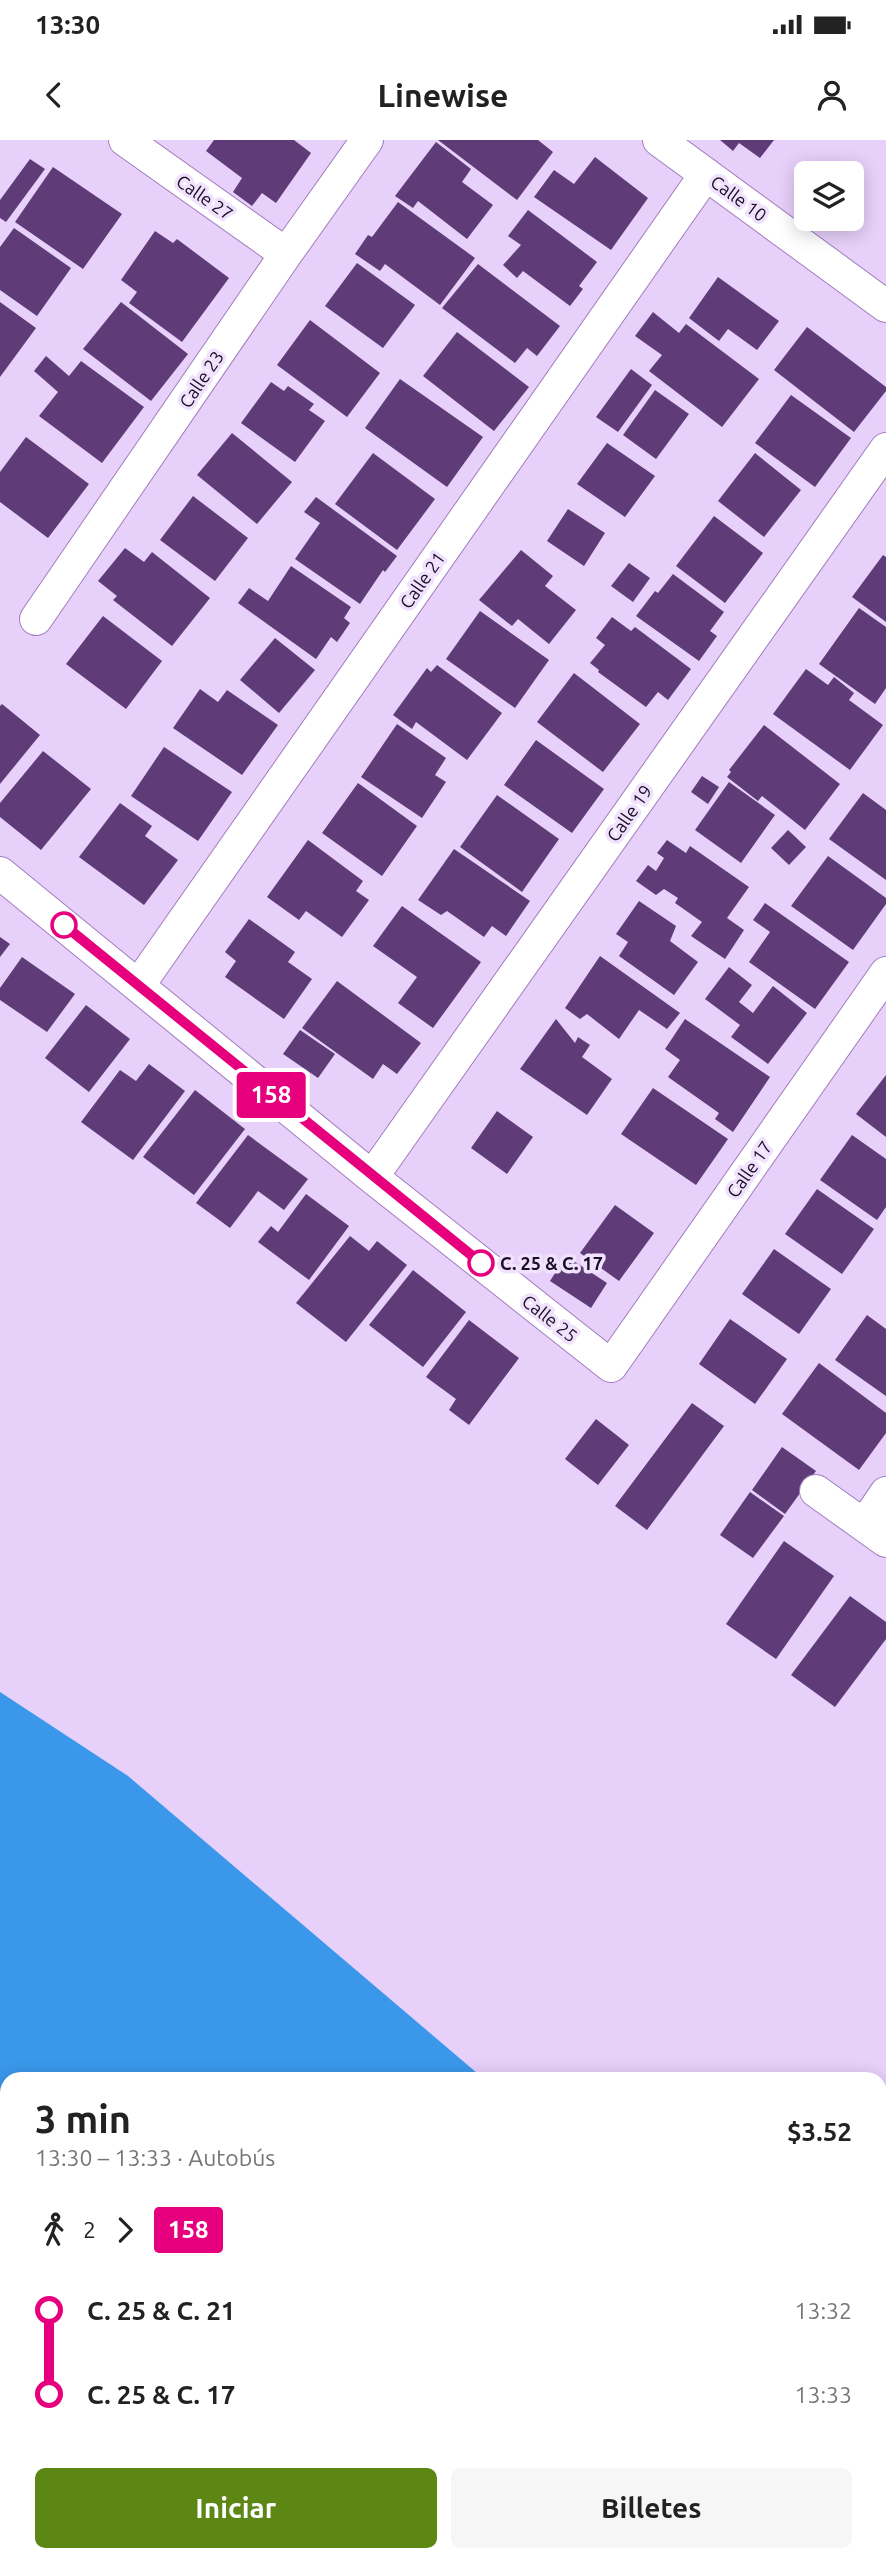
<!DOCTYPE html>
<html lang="es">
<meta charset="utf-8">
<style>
:root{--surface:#fff;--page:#f6f6f6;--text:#222;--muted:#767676;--accent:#5c8714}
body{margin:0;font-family:Ubuntu,sans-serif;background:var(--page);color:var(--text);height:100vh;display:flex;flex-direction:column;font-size:26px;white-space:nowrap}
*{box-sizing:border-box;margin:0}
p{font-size:23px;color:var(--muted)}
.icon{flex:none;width:38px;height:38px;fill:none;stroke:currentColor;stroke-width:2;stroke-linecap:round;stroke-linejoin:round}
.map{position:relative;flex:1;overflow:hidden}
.side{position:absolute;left:0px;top:1932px;width:887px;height:490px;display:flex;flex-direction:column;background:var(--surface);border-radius:21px 21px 0 0;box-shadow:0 4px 18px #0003}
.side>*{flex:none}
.badge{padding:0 14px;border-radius:5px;font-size:24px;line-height:46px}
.buttons{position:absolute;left:794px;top:21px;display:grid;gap:14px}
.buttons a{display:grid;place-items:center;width:70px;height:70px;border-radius:10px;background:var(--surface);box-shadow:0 4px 18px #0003;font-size:35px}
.map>.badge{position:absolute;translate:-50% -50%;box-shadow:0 0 0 4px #fff}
.legs{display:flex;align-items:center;gap:10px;height:77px;padding:0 35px;font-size:23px}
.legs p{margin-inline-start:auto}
.overview{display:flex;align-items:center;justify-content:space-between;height:119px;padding:0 35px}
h1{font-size:38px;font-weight:600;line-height:52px}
.cta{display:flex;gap:14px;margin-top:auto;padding:14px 35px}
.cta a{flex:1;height:80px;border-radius:10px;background:var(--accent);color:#fff;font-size:28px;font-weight:600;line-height:80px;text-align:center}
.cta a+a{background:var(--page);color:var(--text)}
ul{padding:0 35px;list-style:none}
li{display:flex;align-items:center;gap:24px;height:84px;font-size:26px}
li i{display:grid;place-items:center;width:10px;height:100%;margin:0 9px;background:currentColor}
li i::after{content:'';width:18px;height:18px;margin:-9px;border:5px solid;border-radius:50%;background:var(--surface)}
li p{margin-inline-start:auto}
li:first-child i{background:linear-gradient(#0000 50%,currentColor 0)}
li:last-child i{background:linear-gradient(currentColor 50%,#0000 0)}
.status{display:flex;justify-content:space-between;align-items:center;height:49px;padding:0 35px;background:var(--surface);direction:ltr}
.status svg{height:19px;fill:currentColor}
header{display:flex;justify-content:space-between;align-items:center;height:91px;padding:0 35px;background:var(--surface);font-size:32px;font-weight:600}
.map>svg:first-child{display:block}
.water{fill:#3a97e9}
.building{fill:#5f3c78}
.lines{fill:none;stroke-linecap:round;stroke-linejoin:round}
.minor-casing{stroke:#a27dbf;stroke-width:34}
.minor{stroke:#fff;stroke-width:32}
.line-1-casing{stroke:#fff;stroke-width:16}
.line-1{stroke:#e6007e;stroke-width:10}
.stop-1-dot{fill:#fff;stroke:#e6007e;stroke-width:3.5}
.labels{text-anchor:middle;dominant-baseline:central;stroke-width:7;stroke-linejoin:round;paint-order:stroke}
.street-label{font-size:18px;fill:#1b0d26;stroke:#f0e1fd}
.stop-label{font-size:18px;font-weight:bold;fill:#1b0d26;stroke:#f0e1fd;text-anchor:start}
</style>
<div class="status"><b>13:30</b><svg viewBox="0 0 49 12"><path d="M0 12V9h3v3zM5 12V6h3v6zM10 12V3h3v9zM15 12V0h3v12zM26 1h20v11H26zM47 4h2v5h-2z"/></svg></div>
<header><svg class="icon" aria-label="back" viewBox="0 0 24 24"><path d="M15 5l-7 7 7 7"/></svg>Linewise<svg class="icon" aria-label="person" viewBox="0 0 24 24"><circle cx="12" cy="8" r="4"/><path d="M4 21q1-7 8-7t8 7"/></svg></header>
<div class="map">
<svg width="886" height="2422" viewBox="0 0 886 2422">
<rect width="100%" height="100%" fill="#e7d0fa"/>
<!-- water -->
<path class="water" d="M0,1552l128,84 356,303h-477v476h873v-196l6,4v199h-886z"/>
<!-- building -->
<path class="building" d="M214,0h80l17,13 -35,50 -14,-10 -10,13 -19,-14 9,-14 -36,-27z
M438,0h100l15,12 -36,48z
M720,0h54l-14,18 -21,-15 -6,8z
M436,2l35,27 -9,13 31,23 -26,34 -49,-38 -5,7 -18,-12z
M595,17l53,41 -37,52 -77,-53 20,-27 20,14z
M30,19l15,10 -39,53 -6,-4v-18z
M53,27l69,47 -39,55 -68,-47z
M398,62l77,56 -35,47 -55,-41 -5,7 -25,-17 13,-19 4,2z
M528,70l69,52 -18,24 4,3 -13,17 -47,-35 -6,7 -14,-13 18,-20 -13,-9z
M14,88l57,40 -34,48 -37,-26v-43z
M155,91l18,12 4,-4 52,39 -47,64 -53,-39 8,-11 -16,-12z
M357,123l58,42 -32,43 -58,-42z
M478,124l82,62 -23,30 -10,-8 -12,15 -73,-55z
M718,137l61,44 -22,29 -29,-21 -9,12 -30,-23z
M0,162l36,26 -36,49z
M121,162l67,52 -37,47 -68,-52z
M653,172l26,21 7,-9 73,55 -37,48 -73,-56 13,-16 -27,-19z
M310,180l70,53 -33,44 -70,-52z
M807,187l79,60v4l-32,41 -80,-62z
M457,192l72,55 -35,44 -71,-55z
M46,216l23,20 12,-15 63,46 -42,56 -63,-47 19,-24 -24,-21z
M631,229l21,16 -34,47 -22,-15z
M400,239l83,58 -36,50 -82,-59z
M271,242l13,9 4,-5 26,18 -5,6 16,11 -30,41 -54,-39z
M655,250l34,24 -33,45 -33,-24z
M791,255l60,43 -36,49 -60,-44z
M232,293l60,49 -35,42 -60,-49z
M26,297l63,47 -41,54 -48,-36v-30z
M607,303l48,33 -30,41 -48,-33z
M373,313l62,46 -38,51 -62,-46z
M755,313l46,37 -37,47 -46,-36z
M193,356l55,42 -33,43 -55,-41z
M316,357l81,59 -12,16 -2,-2 -23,34 -65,-45 25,-36 -16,-11z
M568,369l37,24 -21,33 -37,-25z
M714,376l49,37 -38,50 -49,-37z
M125,408l19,14 8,-10 58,46 -38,48 -59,-46 4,-4 -19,-15z
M521,410l32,26 -8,10 31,24 -27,34 -31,-25 -6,7 -33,-26z
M883,415l3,2v65l-34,-25z
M629,423l21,15 -17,24 -22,-16z
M291,426l60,41 -7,11 6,5 -13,19 -6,-5 -15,22 -78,-56 11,-15 19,13z
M673,434l51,38 -14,19 7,5 -18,25 -63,-45 19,-25 3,2z
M859,468l27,19v61l-11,16 -56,-40z
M480,471l69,49 -34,48 -69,-49z
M103,476l59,45 -36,48 -60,-45z
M612,477l19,14 4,-4 56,42 -23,31 -10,-8 -12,15 -48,-35 1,-2 -9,-7 15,-18 -9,-7z
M275,498l40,32 -36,43 -39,-33z
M437,525l65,48 -35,47 -51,-38 -4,7 -19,-14 34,-47 4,4z
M806,529l22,16 6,-8 20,16 -5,7 34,25 -33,45 -77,-56z
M574,533l66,51 -37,48 -66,-50z
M200,549l18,13 9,-12 51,35 -36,50 -69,-47z
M2,564l38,31 -40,49v-78z
M397,584l49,34 -11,17 11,7 -24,36 -61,-41z
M764,585l76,59 -35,46 -43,-34 -4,5 -31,-24 4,-5 -2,-2z
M536,600l68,49 -32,44 -68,-48z
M164,607l68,45 -34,49 -67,-45z
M43,611l48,38 -50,61 -41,-33v-14z
M702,636l17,11 -11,17 -17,-12z
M729,642l46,33 -34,48 -46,-33z
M358,643l59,43 -35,50 -60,-43z
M863,653l23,17v70l-57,-41z
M497,655l62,44 -37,53 -62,-45z
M120,663l32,23 -7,10 33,24 -34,45 -65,-48z
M788,690l18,17 -17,18 -18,-17z
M308,700l55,41 -7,10 13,9 -27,37 -36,-26 -7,9 -32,-23z
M667,700l19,13 4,-7 59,41 -22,31 17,12 -19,29 -34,-23 11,-14 -27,-19 3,-5 -14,-9 -8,6 -20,-14 12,-16 8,6 8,-13 -7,-5z
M454,709l76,52 -24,35 -14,-10 -8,11 -37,-26 -6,4 -23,-15z
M828,716l58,42v6l-33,46 -62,-44z
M639,761l37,25 -6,15 28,21 -24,33 -55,-39 9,-14 -12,-8z
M765,763l84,59 -34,47 -66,-47 21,-30 -17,-12z
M402,766l79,56 -48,66 -35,-25 19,-26 -44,-31z
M249,779l46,33 -7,10 24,17 -28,40 -59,-42 11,-16 -11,-9z
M0,797l10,7 -10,13z
M600,816l80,57 -13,16 -28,-19 -20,29 -32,-25 -7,5 -15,-11z
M22,817l53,37 -28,38 -47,-32v-12z
M729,827l23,18 -13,17 14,11 20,-27 34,27 -39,51 -37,-27 9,-12 -35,-26z
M337,841l84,62 -24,31 -14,-10 -10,15 -71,-51z
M86,865l44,34 -41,53 -44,-34z
M556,879l19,24 3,-6 12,8 -8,12 30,22 -25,36 -67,-46z
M685,879l85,58 -37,55 -18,-13 4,-6 -51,-36 12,-17 -15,-11z
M300,890l35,24 -17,24 -35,-24z
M149,924l36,27 -52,69 -52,-38 39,-52 16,11z
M886,935v62l-30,-23z
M653,948l75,51 -32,46 -75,-51z
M195,950l50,39 -51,66 -51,-38z
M497,971l36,26 -26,37 -36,-26z
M248,995l60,44 -24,31 -26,-19 -28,37 -34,-25z
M852,995l34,24v48l-9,13 -57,-40z
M817,1049l57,40 -32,45 -57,-40z
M306,1054l43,32 -40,54 -51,-38 13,-16 7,6z
M615,1065l39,28 -35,48 -39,-28z
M350,1096l19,15 8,-10 30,24 -61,77 -50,-39z
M774,1109l57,40 -32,45 -57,-40z
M566,1116l41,27 -16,25 -41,-27z
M413,1130l53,42 -43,55 -54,-42z
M867,1175l19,14v67l-51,-36z
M730,1179l57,40 -32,45 -56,-40z
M469,1180l50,38 -50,67 -20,-15 7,-11 -30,-22z
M819,1223l67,50v20l-27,37 -77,-56z
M692,1263l32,23 -77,104 -32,-24z
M596,1279l33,26 -31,40 -33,-26z
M782,1307l34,24 -31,43 -33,-24z
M750,1352l34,24 -31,42 -33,-23z
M784,1401l50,35 -58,83 -50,-35z
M850,1456l36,26v17l-51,68 -44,-32z"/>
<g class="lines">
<defs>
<path id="minor" d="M125,0l161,114
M659,0l227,166
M36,479l250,-365 81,-114
M0,733l372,304 239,189 275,-393
M138,846l568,-812
M372,1037l514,-728
M816,1351l70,50
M864,1385l22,-32"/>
</defs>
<!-- minor casing -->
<use href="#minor" class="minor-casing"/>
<!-- minor -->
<use href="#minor" class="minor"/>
</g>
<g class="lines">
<defs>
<path id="line-1" d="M64,785l417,338"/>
</defs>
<!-- line-1 casing -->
<use href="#line-1" class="line-1-casing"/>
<!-- line-1 -->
<use href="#line-1" class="line-1"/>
</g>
<!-- markers -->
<g class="stop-1-dot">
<circle cx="64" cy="785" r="12"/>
<circle cx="481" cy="1123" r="12"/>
</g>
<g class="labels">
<!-- street labels -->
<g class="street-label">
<text transform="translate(205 57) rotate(35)">Calle 27</text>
<text transform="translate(739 58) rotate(36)">Calle 10</text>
<text transform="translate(201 239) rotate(-56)">Calle 23</text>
<text transform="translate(422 440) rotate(-55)">Calle 21</text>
<text transform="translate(629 673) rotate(-55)">Calle 19</text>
<text transform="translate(749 1029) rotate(-55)">Calle 17</text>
<text transform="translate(550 1178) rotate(38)">Calle 25</text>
</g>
<!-- stop labels -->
<g class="stop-label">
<text x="500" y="1123">C. 25 &amp; C. 17</text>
</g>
</g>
</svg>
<div class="buttons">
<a><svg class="icon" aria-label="layers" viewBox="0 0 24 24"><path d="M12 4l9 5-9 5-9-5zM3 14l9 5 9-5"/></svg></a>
</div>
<b class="badge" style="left:271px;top:955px;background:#e6007e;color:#fff">158</b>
<section class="side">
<div class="overview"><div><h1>3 min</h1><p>13:30 – 13:33 · Autobús</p></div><b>$3.52</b></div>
<div class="legs"><svg class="icon" aria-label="walk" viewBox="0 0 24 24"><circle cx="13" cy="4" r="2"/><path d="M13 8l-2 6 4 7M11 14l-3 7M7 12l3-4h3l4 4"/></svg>2<svg class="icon" aria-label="forward" viewBox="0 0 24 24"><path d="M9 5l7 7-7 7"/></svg><b class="badge" style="background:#e6007e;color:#fff">158</b></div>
<ul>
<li><i style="color:#e6007e"></i><b>C. 25 &amp; C. 21</b><p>13:32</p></li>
<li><i style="color:#e6007e"></i><b>C. 25 &amp; C. 17</b><p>13:33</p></li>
</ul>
<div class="cta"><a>Iniciar</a><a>Billetes</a></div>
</section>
</div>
